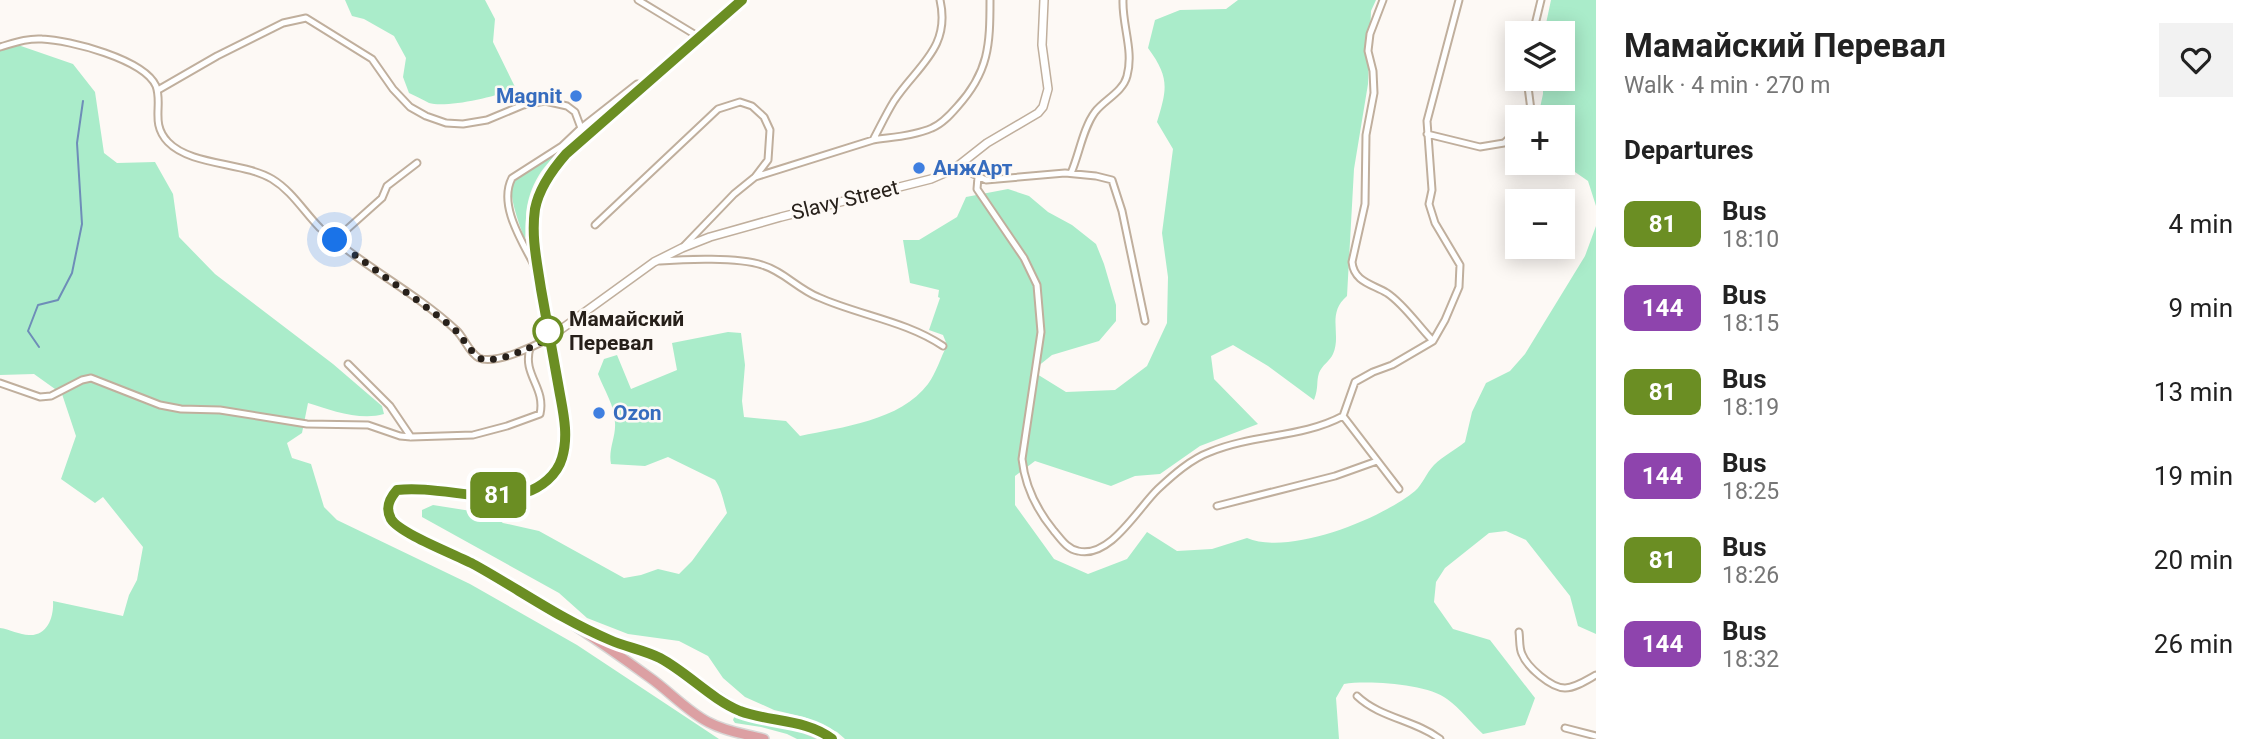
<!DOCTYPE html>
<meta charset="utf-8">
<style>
:root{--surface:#fff;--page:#f2f2f2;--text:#222;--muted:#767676}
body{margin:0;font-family:Roboto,sans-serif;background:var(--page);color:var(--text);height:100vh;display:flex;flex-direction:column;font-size:26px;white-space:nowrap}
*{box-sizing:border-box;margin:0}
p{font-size:23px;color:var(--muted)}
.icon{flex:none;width:38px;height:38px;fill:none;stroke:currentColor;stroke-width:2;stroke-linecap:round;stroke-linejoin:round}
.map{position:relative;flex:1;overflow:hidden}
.drawer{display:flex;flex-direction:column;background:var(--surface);width:665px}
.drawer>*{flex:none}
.badge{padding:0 14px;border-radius:10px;font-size:24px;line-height:46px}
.controls{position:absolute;left:1505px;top:21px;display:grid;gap:14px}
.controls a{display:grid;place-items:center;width:70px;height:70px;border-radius:0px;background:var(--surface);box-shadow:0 4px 18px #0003;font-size:35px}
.you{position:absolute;width:35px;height:35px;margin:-18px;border:5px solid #fff;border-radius:50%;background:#1a73e8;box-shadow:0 0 0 10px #1a73e833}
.map>.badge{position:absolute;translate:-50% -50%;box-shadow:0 0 0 4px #fff}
h2{padding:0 28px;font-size:26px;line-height:63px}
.round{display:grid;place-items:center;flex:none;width:74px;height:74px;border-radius:0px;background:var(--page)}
.summary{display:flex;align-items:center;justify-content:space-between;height:119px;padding:0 28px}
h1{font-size:33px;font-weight:700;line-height:52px}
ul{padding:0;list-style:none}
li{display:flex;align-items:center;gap:21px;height:84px;padding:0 28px}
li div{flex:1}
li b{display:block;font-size:26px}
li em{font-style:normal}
li .badge{min-width:77px;font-weight:700;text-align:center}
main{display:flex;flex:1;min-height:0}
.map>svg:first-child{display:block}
.green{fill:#aaecca}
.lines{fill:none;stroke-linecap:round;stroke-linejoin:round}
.stream{stroke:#6e8db8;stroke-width:2}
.minor-casing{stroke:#c0af9d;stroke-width:9}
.tertiary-casing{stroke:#c0af9d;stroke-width:10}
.trunk-casing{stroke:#d8d7d6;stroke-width:12}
.minor{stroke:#fff;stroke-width:5}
.tertiary{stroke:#fff;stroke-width:7}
.trunk{stroke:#dca0a3;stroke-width:9}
.line-casing{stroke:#fff;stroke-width:16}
.line{stroke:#6b8e23;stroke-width:10}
.walk{stroke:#27201a;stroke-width:7;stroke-dasharray:0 12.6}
.shop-dot{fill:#3f7fe0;stroke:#fdf9f5;stroke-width:2.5}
.stop-dot{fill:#fff;stroke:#6b8e23;stroke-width:3.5}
.labels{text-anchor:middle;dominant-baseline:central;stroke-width:5;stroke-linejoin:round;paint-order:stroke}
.shop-label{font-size:21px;font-weight:bold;fill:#366cbe;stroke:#fdf9f5;text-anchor:start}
.street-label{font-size:21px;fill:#27201a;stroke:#fdf9f5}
.stop-label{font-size:21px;font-weight:bold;fill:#27201a;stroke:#fdf9f5;text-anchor:start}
</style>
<main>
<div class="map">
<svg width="1596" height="739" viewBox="0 0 1596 739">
<rect width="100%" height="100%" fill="#fdf9f5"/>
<!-- green -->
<path class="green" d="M345,0h140l10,19 -2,23 22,45c-15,10 -69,21 -86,16 -6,-3 -13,-7 -20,-10l-6,-16 3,-19 -12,-22 -30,-17 -12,-3z
M1238,0h138l-5,11 -3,73 -14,85 -7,127c-21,18 -5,38 -14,58 -3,7 -11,11 -14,19 -3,9 0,14 -5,27l-46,-34 -35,-21 -22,11 3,23 44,45 -58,22 -40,28 -25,2 -24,10 -76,-25 -20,15v29l39,54 34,15 39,-15 20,-27 30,19 35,-2 35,-11c42,18 134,-19 168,-47 8,-7 11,-18 19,-26 9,-9 21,-15 31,-23l7,-30 14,-29 24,-12 15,-17 60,-98 11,-30v408l-18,-8 -8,-30 -44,-56 -20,-9 -17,2 -44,35 -9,14 -2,20 19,27 37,11 45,58 -10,27 -42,9c-12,-11 -23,-26 -36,-35 -19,-15 -79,-19 -103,-15l-8,14 3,41h-494l-8,-7 -33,-15 -30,-7 -29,-13 -22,-19 -15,-22 -29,-15 -51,-7 -41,-16 -28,-25 -137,-76v-7l11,-5 57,9 13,9 36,8 85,47 17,-3 17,-6 21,5 13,-13 35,-48c-3,-10 -6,-25 -12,-33l-47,-23 -23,9 -34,-2c-3,-15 5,-27 4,-41 0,-17 -11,-33 -17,-49l6,-15 13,-4 14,34 46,-19 -5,-27 56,-11 13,1 4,32 -3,36 2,16 42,4 14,15c42,-9 100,-15 128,-52 8,-11 13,-27 19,-39l-4,-10 -14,-5 11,-32 -2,-1 1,-7 -29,-7 -7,-43h16l38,-23 9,-20 42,-8 21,7 19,16 24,13 24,19 8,20 12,41v16l-17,20 -47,14 -20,16 34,21 49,-2 32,-24 20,-43 1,-46 -6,-44 11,-84 -16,-27c10,-33 13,-44 -9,-74l7,-28 25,-10 46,-1z
M1551,0h45v206l-8,-25 -26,-18 1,-46h-25l5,-23v-15h20v-46h-19z
M18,45l55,19 22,28 9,61 13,10 38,-1 18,32 6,43 36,37 118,90 49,42 2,8c-24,7 -54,-4 -76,-11l-6,30 -15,10 5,15 19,6 13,43 13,13 133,64 107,61 142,94h-719v-111c9,1 20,7 29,7 19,1 25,-19 24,-34l70,15 6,-21 8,-15 6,-33 -40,-50 -8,6 -34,-24 15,-43 -14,-42 -28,-20 -34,1v-326z
M561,151c-21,16 -34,40 -35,67 -1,8 0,16 -1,22 -4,-11 -16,-42 -13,-54 3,-11 39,-29 49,-35z
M735,715l61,12 29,12h-28l-10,-5 -26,-7 -26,-4 -2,-3z"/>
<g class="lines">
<!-- stream -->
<path class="stream" d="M39,347l-11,-16 10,-26 20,-5 14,-27 10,-49 -5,-81 6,-42"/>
<defs>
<path id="minor" d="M638,0l61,37
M1383,0l-13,34 -2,17 5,20 1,22 -8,42 -1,69 -13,58c2,20 20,22 35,31 18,12 31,33 46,48
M1533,33l8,-33
M0,47c14,-4 27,-9 42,-8 27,1 102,20 114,47 7,19 -6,37 12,56 23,24 76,20 104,37 20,12 32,33 48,49 42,38 94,63 136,102 8,7 13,23 23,28 16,7 56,-12 70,-20
M1527,79l4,31 -2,7
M158,90l59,-34 66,-33 23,-5 66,41 21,30 17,18 16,9 20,7 17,1 24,-4 36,-15 22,-4 22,5 8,6 6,16
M1427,134l53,13 24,-4 13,-12
M873,140c19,-3 41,-4 59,-12 10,-4 18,-13 25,-21 32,-35 33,-62 33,-107
M962,164l11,10 13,6 79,-7 31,3 16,4 10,31 23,110
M1071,173c8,-18 12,-45 24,-61 9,-12 28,-20 32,-36 7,-25 -5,-51 -4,-76
M755,177l118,-37c7,-13 13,-26 21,-39 23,-35 57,-53 46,-101
M978,177l-1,12 47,69 13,27 4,47 -19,127c3,28 14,50 32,72 7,8 13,18 24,20 32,8 60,-43 80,-62 15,-14 33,-30 52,-37 43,-18 92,-14 133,-36
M595,225l123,-116 22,-7 12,4 12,11 6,13 -2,30 -13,17 -21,17 -50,52
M335,240l47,-42 5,-12 30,-23
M660,261c26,-2 78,-4 102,4 21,6 36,24 56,32 40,18 88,24 125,49
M534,265c-12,-24 -36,-60 -22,-87l50,-32 19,-18 56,-44 6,1
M348,364l42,42 21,31
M0,383l40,14 11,-1 31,-16 9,-2 69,27 21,4 39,1 87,14 61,1 32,11 11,1 62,-2 34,-9 33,-12c6,-27 -18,-39 -10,-66
M1343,416l12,-34 18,-10 19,-7 41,-24 12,-21 14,-33 1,-22 -25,-42 -6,-19 3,-14 -5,-69 32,-121
M1343,416l56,73
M1217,506l118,-30 42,-15
M1519,632c1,7 0,16 3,22 5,13 29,34 43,34 10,0 22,-8 31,-13
M1357,696c23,22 58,24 83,43
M1565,728l31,8"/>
<path id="tertiary" d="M549,338l105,-76 28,-14 28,-11 71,-20 150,-38 23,-10 33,-26 51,-30 5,-6 5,-18 -6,-44 2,-45"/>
<path id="trunk" d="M742,0l-176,154 -23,31 -7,21 -3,21 1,20 32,182c-4,102 -106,53 -169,61 -8,9 -12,18 -6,29 7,12 80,44 97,54 56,30 110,67 161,104 20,14 38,34 59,45 18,10 38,12 56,17
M582,626l29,14 49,18 78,52 61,15 32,14"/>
</defs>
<!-- minor casing -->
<use href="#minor" class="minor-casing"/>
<!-- tertiary casing -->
<use href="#tertiary" class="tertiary-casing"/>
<!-- trunk casing -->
<use href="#trunk" class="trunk-casing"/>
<!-- minor -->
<use href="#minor" class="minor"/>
<!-- tertiary -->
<use href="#tertiary" class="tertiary"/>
<!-- trunk -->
<use href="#trunk" class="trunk"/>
</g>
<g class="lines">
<defs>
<path id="line" d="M742,0l-176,154c-14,16 -27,34 -31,55 -4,28 2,53 6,80 6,34 12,67 18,100 4,23 10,46 3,69 -5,17 -21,30 -38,35 -32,11 -89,-8 -127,-3 -8,9 -12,18 -6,29 9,15 66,36 84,46 45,25 87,55 135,75 16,7 34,10 50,18 28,15 51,41 80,53 29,11 67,8 92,28"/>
</defs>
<!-- line casing -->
<use href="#line" class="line-casing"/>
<!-- line -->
<use href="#line" class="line"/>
<!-- walk -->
<path class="walk" d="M335,240c39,30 80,57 118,88 9,7 20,29 29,31 18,4 52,-13 68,-21l-2,-7"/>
</g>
<!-- markers -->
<g class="shop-dot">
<circle cx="576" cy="96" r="7"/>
<circle cx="919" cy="168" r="7"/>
<circle cx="599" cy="413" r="7"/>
</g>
<circle class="stop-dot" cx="548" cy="331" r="14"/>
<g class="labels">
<!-- shop labels -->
<g class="shop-label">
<text x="562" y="96" text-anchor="end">Magnit</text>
<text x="933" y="168">АнжАрт</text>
<text x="613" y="413">Ozon</text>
</g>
<!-- street labels -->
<g class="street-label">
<text transform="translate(845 200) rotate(-14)">Slavy Street</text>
</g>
<!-- stop labels -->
<g class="stop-label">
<text x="569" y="319">Мамайский<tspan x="569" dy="24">Перевал</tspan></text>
</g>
</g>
</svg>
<div class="controls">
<a><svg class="icon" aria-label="layers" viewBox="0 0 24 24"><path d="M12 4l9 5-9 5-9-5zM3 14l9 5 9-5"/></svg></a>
<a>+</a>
<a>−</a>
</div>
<div class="you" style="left:335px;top:240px"></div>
<b class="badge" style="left:498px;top:495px;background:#6b8e23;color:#fff">81</b>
</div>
<section class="drawer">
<div class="summary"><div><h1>Мамайский Перевал</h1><p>Walk · 4 min · 270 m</p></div><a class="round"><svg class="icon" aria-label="heart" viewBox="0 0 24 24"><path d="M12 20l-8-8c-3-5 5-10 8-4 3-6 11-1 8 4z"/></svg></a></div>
<h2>Departures</h2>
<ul>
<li><span class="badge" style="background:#6b8e23;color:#fff">81</span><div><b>Bus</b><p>18:10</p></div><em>4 min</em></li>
<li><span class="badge" style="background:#8e44ad;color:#fff">144</span><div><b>Bus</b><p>18:15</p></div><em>9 min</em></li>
<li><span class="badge" style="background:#6b8e23;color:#fff">81</span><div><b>Bus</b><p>18:19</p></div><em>13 min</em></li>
<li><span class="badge" style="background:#8e44ad;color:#fff">144</span><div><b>Bus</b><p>18:25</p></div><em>19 min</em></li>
<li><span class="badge" style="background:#6b8e23;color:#fff">81</span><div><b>Bus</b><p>18:26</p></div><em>20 min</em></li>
<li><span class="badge" style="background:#8e44ad;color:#fff">144</span><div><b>Bus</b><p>18:32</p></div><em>26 min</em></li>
</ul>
</section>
</main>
